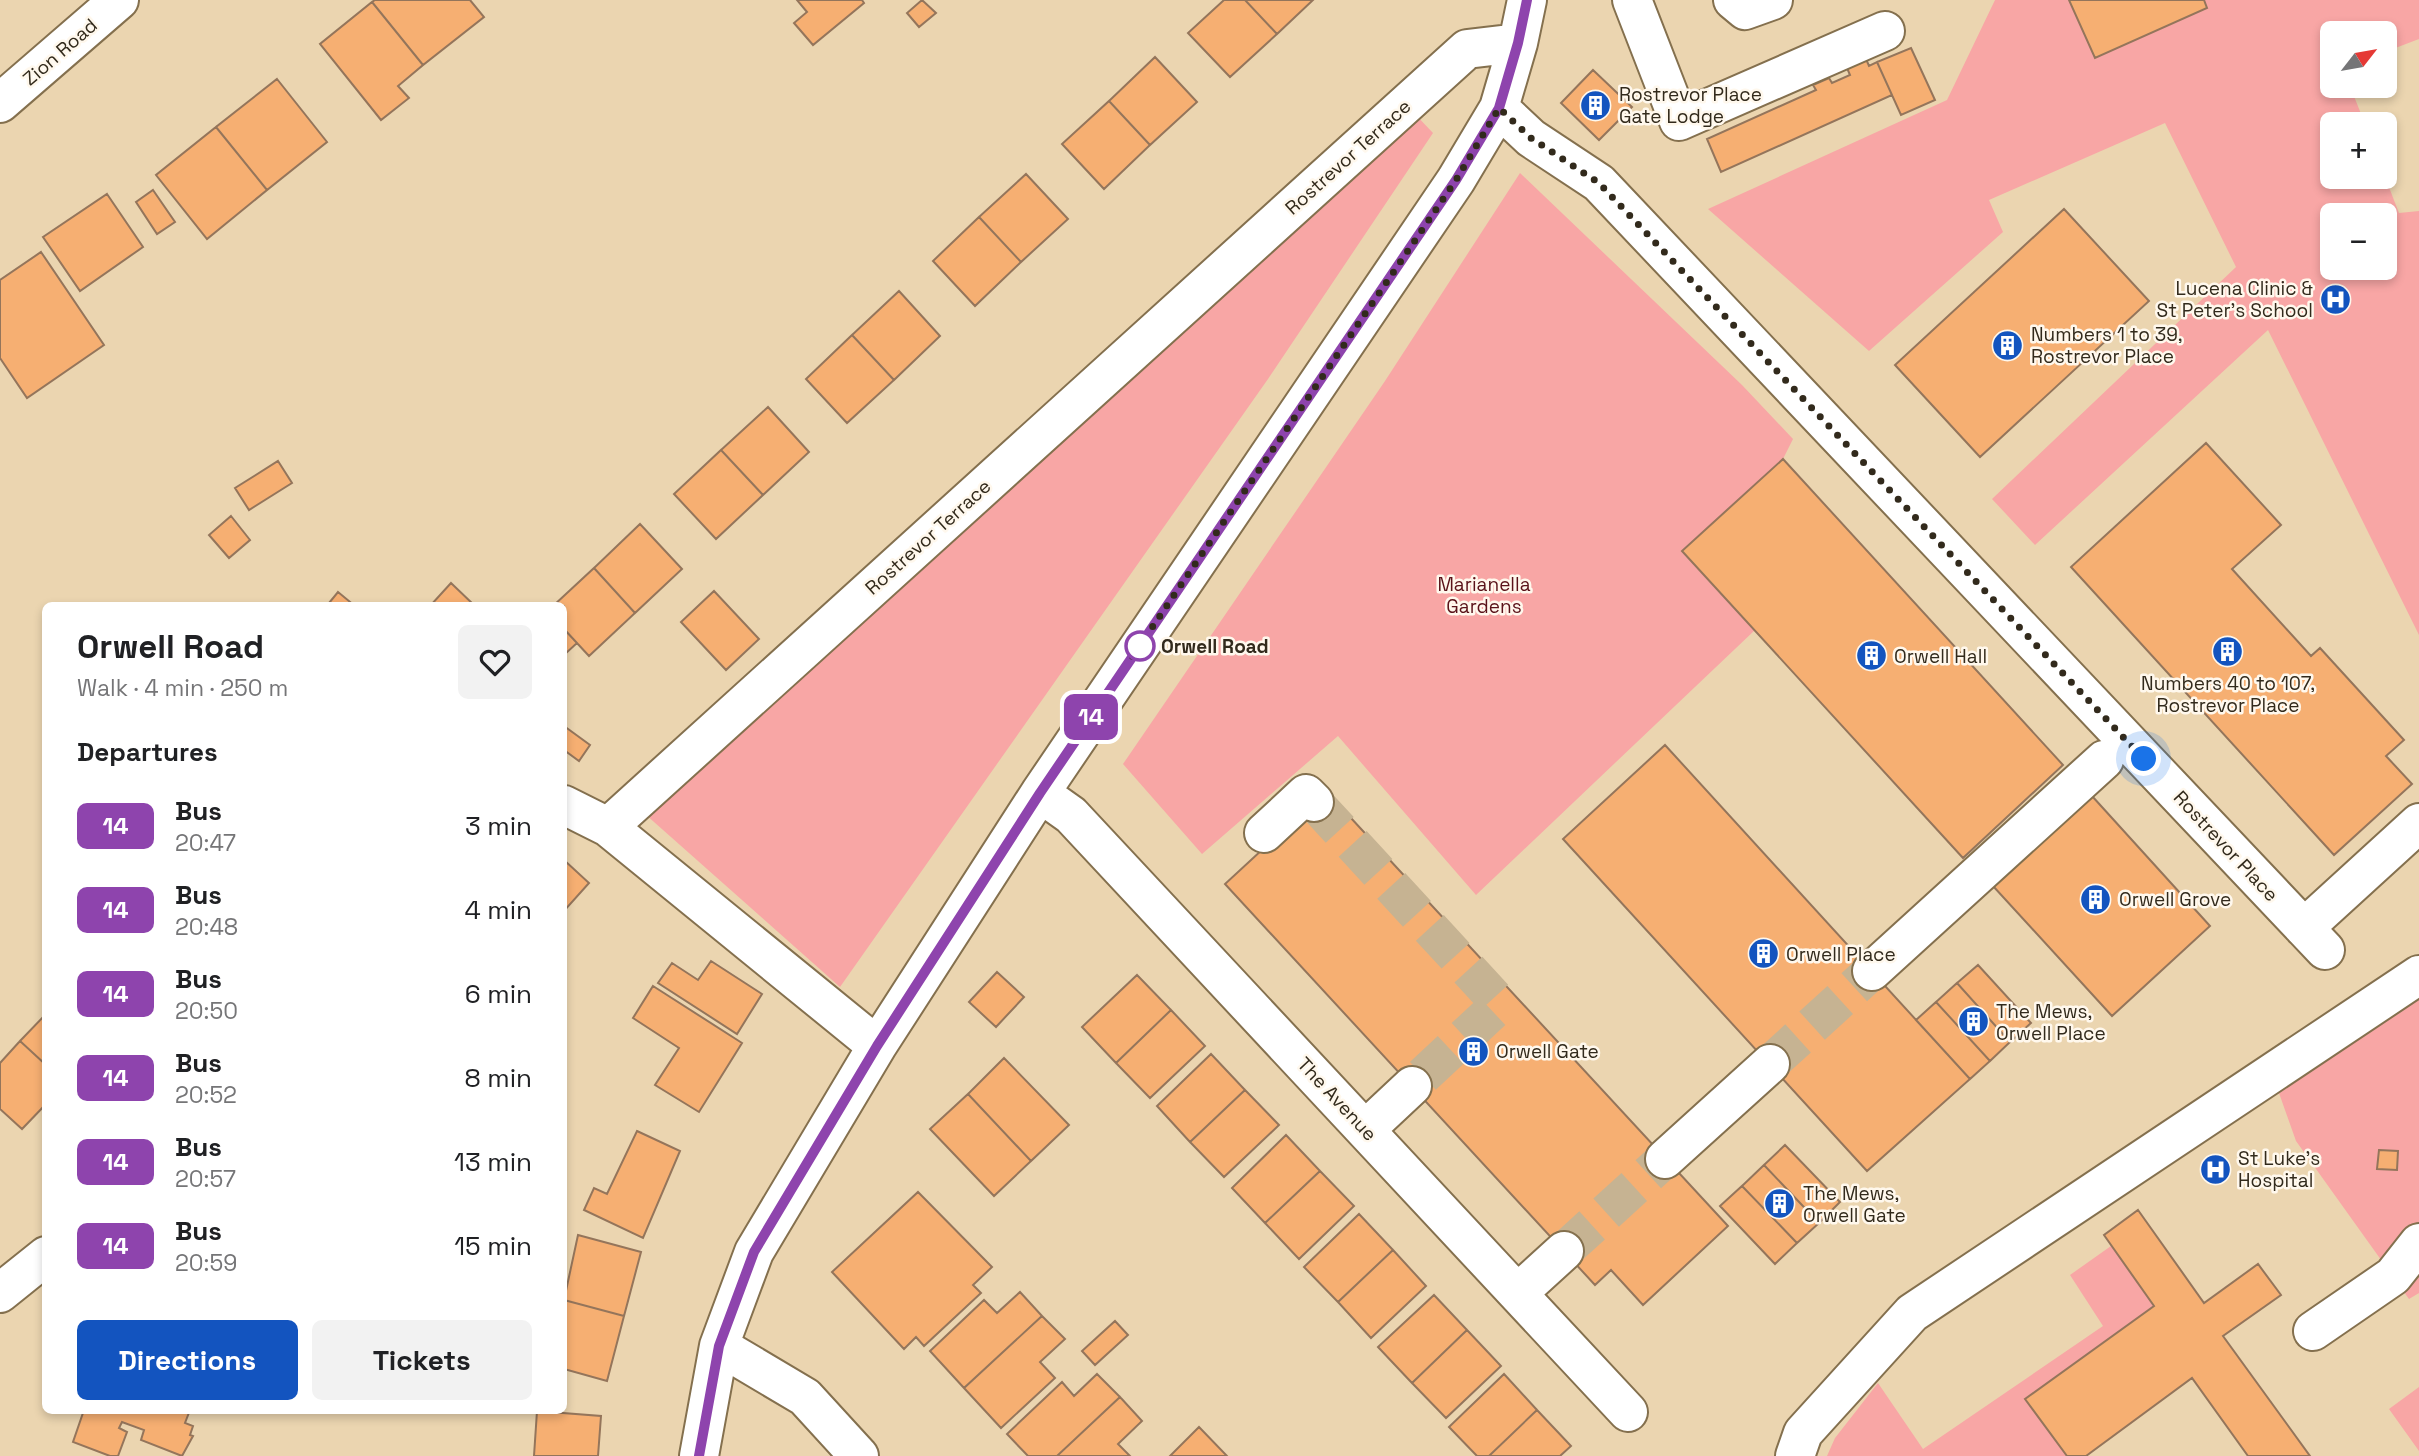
<!DOCTYPE html>
<meta charset="utf-8">
<style>
:root{--surface:#fff;--page:#f2f2f2;--text:#202124;--muted:#757577;--accent:#1354bf}
body{margin:0;font-family:"Space Grotesk",sans-serif;background:var(--page);color:var(--text);height:100vh;display:flex;flex-direction:column;font-size:26px;white-space:nowrap}
*{box-sizing:border-box;margin:0}
p{font-size:23px;color:var(--muted)}
.icon{flex:none;width:38px;height:38px;fill:none;stroke:currentColor;stroke-width:2;stroke-linecap:round;stroke-linejoin:round}
.map{position:relative;flex:1;overflow:hidden}
.drawer{position:absolute;left:42px;top:602px;width:525px;height:812px;display:flex;flex-direction:column;background:var(--surface);border-radius:10px;box-shadow:0 4px 10px #0003}
.drawer>*{flex:none}
.badge{padding:0 14px;border-radius:10px;font-size:24px;line-height:46px}
.needle{width:46px;rotate:59deg}
.controls{position:absolute;left:2320px;top:21px;display:grid;gap:14px}
.controls a{display:grid;place-items:center;width:77px;height:77px;border-radius:10px;background:var(--surface);box-shadow:0 4px 10px #0003;font-size:35px}
.you{position:absolute;width:35px;height:35px;margin:-18px;border:5px solid #fff;border-radius:50%;background:#1a73e8;box-shadow:0 0 0 10px #1a73e833}
.map>.badge{position:absolute;translate:-50% -50%;box-shadow:0 0 0 4px #fff}
h2{padding:0 35px;font-size:26px;line-height:63px}
.round{display:grid;place-items:center;flex:none;width:74px;height:74px;border-radius:10px;background:var(--page)}
.head{display:flex;align-items:center;justify-content:space-between;height:119px;padding:0 35px}
h1{font-size:33px;font-weight:700;line-height:52px}
.button{display:flex;gap:14px;margin-top:auto;padding:14px 35px}
.button a{flex:1;height:80px;border-radius:10px;background:var(--accent);color:#fff;font-size:28px;font-weight:700;line-height:80px;text-align:center}
.button a+a{background:var(--page);color:var(--text)}
ul{padding:0;list-style:none}
li{display:flex;align-items:center;gap:21px;height:84px;padding:0 35px}
li div{flex:1}
li b{display:block;font-size:26px}
li em{font-style:normal}
li .badge{min-width:77px;font-weight:700;text-align:center}
.map>svg:first-child{display:block}
.green{fill:#f8a6a5;fill-rule:evenodd}
.building{fill:#f6af72;stroke:#94755b;stroke-width:2}
.lines{fill:none;stroke-linecap:round;stroke-linejoin:round}
.minor-tunnel{stroke:#c6b392;stroke-width:38;stroke-dasharray:38 19;stroke-linecap:butt}
.minor-casing{stroke:#84704e;stroke-width:42}
.minor{stroke:#fff;stroke-width:38}
.line-casing{stroke:#fff;stroke-width:16}
.line{stroke:#8e44ad;stroke-width:10}
.walk{stroke:#322a1c;stroke-width:7;stroke-dasharray:0 12.6}
.stop-dot{fill:#fff;stroke:#8e44ad;stroke-width:3.5}
.labels{text-anchor:middle;dominant-baseline:central;stroke-width:5;stroke-linejoin:round;paint-order:stroke}
.street-label{font-size:19px;fill:#322a1c;stroke:#fff8ed}
.poi-label{font-size:19px;fill:#322a1c;stroke:#fff8ed;text-anchor:start}
.park-label{font-size:19px;fill:#5a1219;stroke:#fff8ed}
.stop-label{font-size:19px;font-weight:bold;fill:#322a1c;stroke:#fff8ed;text-anchor:start}
</style>
<div class="map">
<svg width="2419" height="1456" viewBox="0 0 2419 1456">
<rect width="100%" height="100%" fill="#ebd5b0"/>
<!-- green -->
<path class="green" d="M1995,0h424v39l-34,13v-19h-52v53h17l15,38h-32v53h52l14,36 20,-2v424l-151,-305 -233,215 -43,-46 244,-232 -71,-144 -176,77 14,32 -134,119 -161,-142 239,-109zM2333,215h52v53h-52z
M1414,113l19,20 -165,246 -428,608 -195,-173z
M1520,173l222,212 51,54 -10,20 -28,171 -279,265 -138,-159 -136,118 -79,-90 262,-383z
M2419,995v298l-10,6 -113,-158 -17,-48z
M2111,1246l43,60 -129,93 42,57h-240l8,-18 43,-55 45,66 180,-123 -33,-51z
M2419,1387v64l-30,-42z"/>
<!-- building -->
<path class="building" d="M375,0h95l14,17 -61,48 -51,-63z
M797,0h65l2,3 -51,42 -19,-22 13,-11z
M922,0l14,13 -17,14 -12,-14z
M1224,0h21l32,34 -47,43 -42,-44z
M1245,0h68l-36,34z
M2069,0h135l3,8 -112,50z
M372,2l51,63 -25,21 11,12 -28,22 -61,-76z
M1911,48l24,52 -34,15 -24,-53z
M1155,57l42,45 -47,43 -41,-44z
M1866,59l3,7 8,-4 15,33 -171,77 -14,-33 109,-49 -3,-5 16,-7 3,5 18,-8 -3,-7z
M1593,70l39,37 -33,33 -38,-37z
M277,79l50,63 -60,48 -51,-63z
M1109,101l41,44 -46,44 -42,-45z
M216,127l51,63 -60,49 -51,-64z
M1026,174l42,45 -47,43 -42,-45z
M153,190l22,32 -18,12 -21,-32z
M107,194l36,53 -63,44 -37,-54z
M2064,209l85,92 -169,156 -85,-92z
M979,217l42,45 -46,44 -42,-45z
M41,252l63,93 -77,53 -27,-40v-78z
M899,291l41,45 -46,44 -42,-45z
M852,335l42,45 -47,43 -41,-44z
M768,407l41,45 -46,43 -42,-45z
M2206,443l75,82 -49,44 79,87 9,-8 84,92 -18,16 26,28 -78,71 -263,-288z
M721,450l42,45 -47,44 -42,-45z
M1783,459l280,306 -100,93 -281,-307z
M278,461l14,22 -43,27 -14,-22z
M231,516l19,24 -21,18 -20,-23z
M640,524l42,45 -47,44 -41,-45z
M594,568l41,45 -46,43 -25,-27v-23h-11z
M451,583l24,23h-45z
M714,591l45,48 -33,31 -45,-48z
M338,592l17,14 -26,-3z
M564,629l13,14 -13,12z
M564,726l26,19 -11,16 -15,-11z
M1665,745l305,334 -103,92 -304,-332z
M1326,791l402,435 -85,79 -32,-35 -16,15 -370,-401z
M2092,796l118,130 -98,90 -119,-130z
M564,860l25,23 -25,28z
M711,961l51,33 -25,40 -79,-51 14,-20 26,17z
M1978,965l53,58 -21,19 -53,-59z
M997,972l27,25 -28,30 -27,-25z
M1137,975l34,35 -55,53 -34,-36z
M1957,983l53,59 -20,19 -54,-59z
M653,986l89,57 -43,69 -44,-27 24,-37 -46,-30z
M1936,1002l54,59 -20,18 -54,-59z
M1171,1010l34,36 -55,52 -34,-35z
M46,1014v51l-26,-24z
M20,1041l26,24v39l-24,25 -22,-20v-46z
M1211,1054l34,36 -55,52 -33,-36z
M1004,1058l65,67 -38,36 -63,-67z
M1245,1090l34,35 -55,52 -34,-35z
M968,1094l63,67 -37,35 -64,-67z
M637,1131l43,20 -37,87 -59,-28 10,-22 13,6z
M1286,1135l34,36 -55,52 -33,-35z
M1785,1145l55,57 -21,21 -55,-58z
M2379,1150l19,1 -1,19 -20,-1z
M1764,1165l55,58 -22,20 -55,-57z
M1320,1171l34,35 -55,53 -34,-36z
M1742,1186l55,57 -22,21 -55,-58z
M918,1192l74,75 -19,18 8,8 -57,53 -8,-9 -12,12 -72,-77z
M2138,1210l66,93 54,-39 23,31 -58,41 87,120h-62l-56,-78 -106,78h-19l-42,-57 129,-93 -50,-71z
M1359,1214l34,36 -55,52 -34,-35z
M578,1235l63,17 -17,64 -60,-16z
M1393,1250l33,36 -55,52 -33,-36z
M1020,1292l22,24 -78,72 -34,-37 54,-51 13,13z
M1434,1295l33,35 -55,53 -34,-36z
M564,1300l60,16 -17,65 -43,-12z
M1042,1316l23,23 -25,23 15,16 -54,50 -37,-40z
M1115,1321l13,14 -33,30 -13,-14z
M1467,1330l34,36 -55,52 -34,-35z
M1097,1374l23,23 -63,59h-29l-21,-22 55,-52 12,14z
M1504,1374l33,36 -48,46h-12l-28,-29z
M1120,1397l22,24 -24,23 12,12h-73z
M84,1410h106l-5,13 8,3 -3,9 3,1 -11,20 -41,-16 3,-10 -22,-8 -3,6 8,4 -9,24h-8l-37,-14z
M1537,1410l34,36 -11,10h-71z
M537,1411l64,5 -3,40h-64z
M1199,1427l28,29h-57z"/>
<g class="lines">
<!-- minor-tunnel -->
<path class="minor-tunnel" d="M1314,802l186,202 -88,82
M1770,1064l102,-93
M1564,1251l101,-92"/>
<defs>
<path id="minor" d="M1632,0l47,121 206,-90
M1733,0l12,10 28,-10
M0,103l119,-103
M1499,108l32,30 68,45 726,767
M1040,793l31,22 557,597
M564,805l44,22
M1264,833l42,-39 8,8
M2304,928l115,-105
M1872,971l232,-211
M877,1046l-269,-219 859,-778 51,-6
M1365,1130l47,-44
M1665,1159l105,-95
M1519,1292l45,-41
M0,1293l46,-37
M2313,1331l80,-55 26,-33
M719,1346l86,51 54,59
M699,1456l20,-110 35,-94 123,-206 163,-253 416,-613 43,-72 19,-65 9,-43
M1795,1456l8,-23 109,-120 507,-338"/>
</defs>
<!-- minor casing -->
<use href="#minor" class="minor-casing"/>
<!-- minor -->
<use href="#minor" class="minor"/>
</g>
<g class="lines">
<defs>
<path id="line" d="M699,1456l20,-110 35,-94 123,-206 163,-253 416,-613 43,-72 19,-65 9,-43"/>
</defs>
<!-- line casing -->
<use href="#line" class="line-casing"/>
<!-- line -->
<use href="#line" class="line"/>
<!-- walk -->
<path class="walk" d="M1140,646l-8,11 324,-477 43,-72 32,30 68,45 545,576"/>
</g>
<!-- icons -->
<defs>
<symbol id="building-disc" viewBox="-11 -11 22 22"><circle r="9.5" fill="#1354bf" stroke="#fff8ed"/><path d="M-4-6H4V6H1V3H-1V6H-4ZM-2.5-4.3h1.7v1.8h-1.7ZM.8-4.3h1.7v1.8H.8ZM-2.5-1h1.7V.8h-1.7ZM.8-1h1.7V.8H.8Z" fill="#fff"/></symbol>
<symbol id="hospital-disc" viewBox="-11 -11 22 22"><circle r="9.5" fill="#1354bf" stroke="#fff8ed"/><path d="M-5-5h3v3.5h4V-5h3V5h-3V1.5h-4V5h-3Z" fill="#fff"/></symbol>
</defs>
<g fill-rule="evenodd">
<use href="#building-disc" x="1578" y="88" width="35" height="35"/>
<use href="#hospital-disc" x="2318" y="282" width="35" height="35"/>
<use href="#building-disc" x="1990" y="328" width="35" height="35"/>
<use href="#building-disc" x="2210" y="634" width="35" height="35"/>
<use href="#building-disc" x="1854" y="638" width="35" height="35"/>
<use href="#building-disc" x="2078" y="882" width="35" height="35"/>
<use href="#building-disc" x="1746" y="936" width="35" height="35"/>
<use href="#building-disc" x="1956" y="1004" width="35" height="35"/>
<use href="#building-disc" x="1456" y="1034" width="35" height="35"/>
<use href="#hospital-disc" x="2198" y="1152" width="35" height="35"/>
<use href="#building-disc" x="1762" y="1186" width="35" height="35"/>
</g>
<!-- markers -->
<circle class="stop-dot" cx="1140" cy="646" r="14"/>
<g class="labels">
<!-- street labels -->
<g class="street-label">
<text transform="translate(60 52) rotate(-41)">Zion Road</text>
<text transform="translate(1348 157) rotate(-42)">Rostrevor Terrace</text>
<text transform="translate(928 537) rotate(-42)">Rostrevor Terrace</text>
<text transform="translate(2226 846) rotate(47)">Rostrevor Place</text>
<text transform="translate(1337 1099) rotate(47)">The Avenue</text>
</g>
<!-- poi labels -->
<g class="poi-label">
<text x="1619" y="94">Rostrevor Place<tspan x="1619" dy="22">Gate Lodge</tspan></text>
<text x="2313" y="288" text-anchor="end">Lucena Clinic &amp;<tspan x="2313" dy="22">St Peter's School</tspan></text>
<text x="2031" y="334">Numbers 1 to 39,<tspan x="2031" dy="22">Rostrevor Place</tspan></text>
<text x="1894" y="656">Orwell Hall</text>
<text x="2228" y="683" text-anchor="middle">Numbers 40 to 107,<tspan x="2228" dy="22">Rostrevor Place</tspan></text>
<text x="2119" y="899">Orwell Grove</text>
<text x="1786" y="954">Orwell Place</text>
<text x="1996" y="1011">The Mews,<tspan x="1996" dy="22">Orwell Place</tspan></text>
<text x="1496" y="1051">Orwell Gate</text>
<text x="2238" y="1158">St Luke's<tspan x="2238" dy="22">Hospital</tspan></text>
<text x="1803" y="1193">The Mews,<tspan x="1803" dy="22">Orwell Gate</tspan></text>
</g>
<!-- park labels -->
<g class="park-label">
<text x="1484" y="584">Marianella<tspan x="1484" dy="22">Gardens</tspan></text>
</g>
<!-- stop labels -->
<g class="stop-label">
<text x="1161" y="646">Orwell Road</text>
</g>
</g>
</svg>
<div class="controls">
<a><svg class="needle" viewBox="-14 -14 28 28"><path d="M0-13l5 13h-10z" fill="#e53935"/><path d="M0 13l5-13h-10z" fill="#757577"/></svg></a>
<a>+</a>
<a>−</a>
</div>
<div class="you" style="left:2144px;top:759px"></div>
<b class="badge" style="left:1091px;top:717px;background:#8e44ad;color:#fff">14</b>
<section class="drawer">
<div class="head"><div><h1>Orwell Road</h1><p>Walk · 4 min · 250 m</p></div><a class="round"><svg class="icon" aria-label="heart" viewBox="0 0 24 24"><path d="M12 20l-8-8c-3-5 5-10 8-4 3-6 11-1 8 4z"/></svg></a></div>
<h2>Departures</h2>
<ul>
<li><span class="badge" style="background:#8e44ad;color:#fff">14</span><div><b>Bus</b><p>20:47</p></div><em>3 min</em></li>
<li><span class="badge" style="background:#8e44ad;color:#fff">14</span><div><b>Bus</b><p>20:48</p></div><em>4 min</em></li>
<li><span class="badge" style="background:#8e44ad;color:#fff">14</span><div><b>Bus</b><p>20:50</p></div><em>6 min</em></li>
<li><span class="badge" style="background:#8e44ad;color:#fff">14</span><div><b>Bus</b><p>20:52</p></div><em>8 min</em></li>
<li><span class="badge" style="background:#8e44ad;color:#fff">14</span><div><b>Bus</b><p>20:57</p></div><em>13 min</em></li>
<li><span class="badge" style="background:#8e44ad;color:#fff">14</span><div><b>Bus</b><p>20:59</p></div><em>15 min</em></li>
</ul>
<div class="button"><a>Directions</a><a>Tickets</a></div>
</section>
</div>
